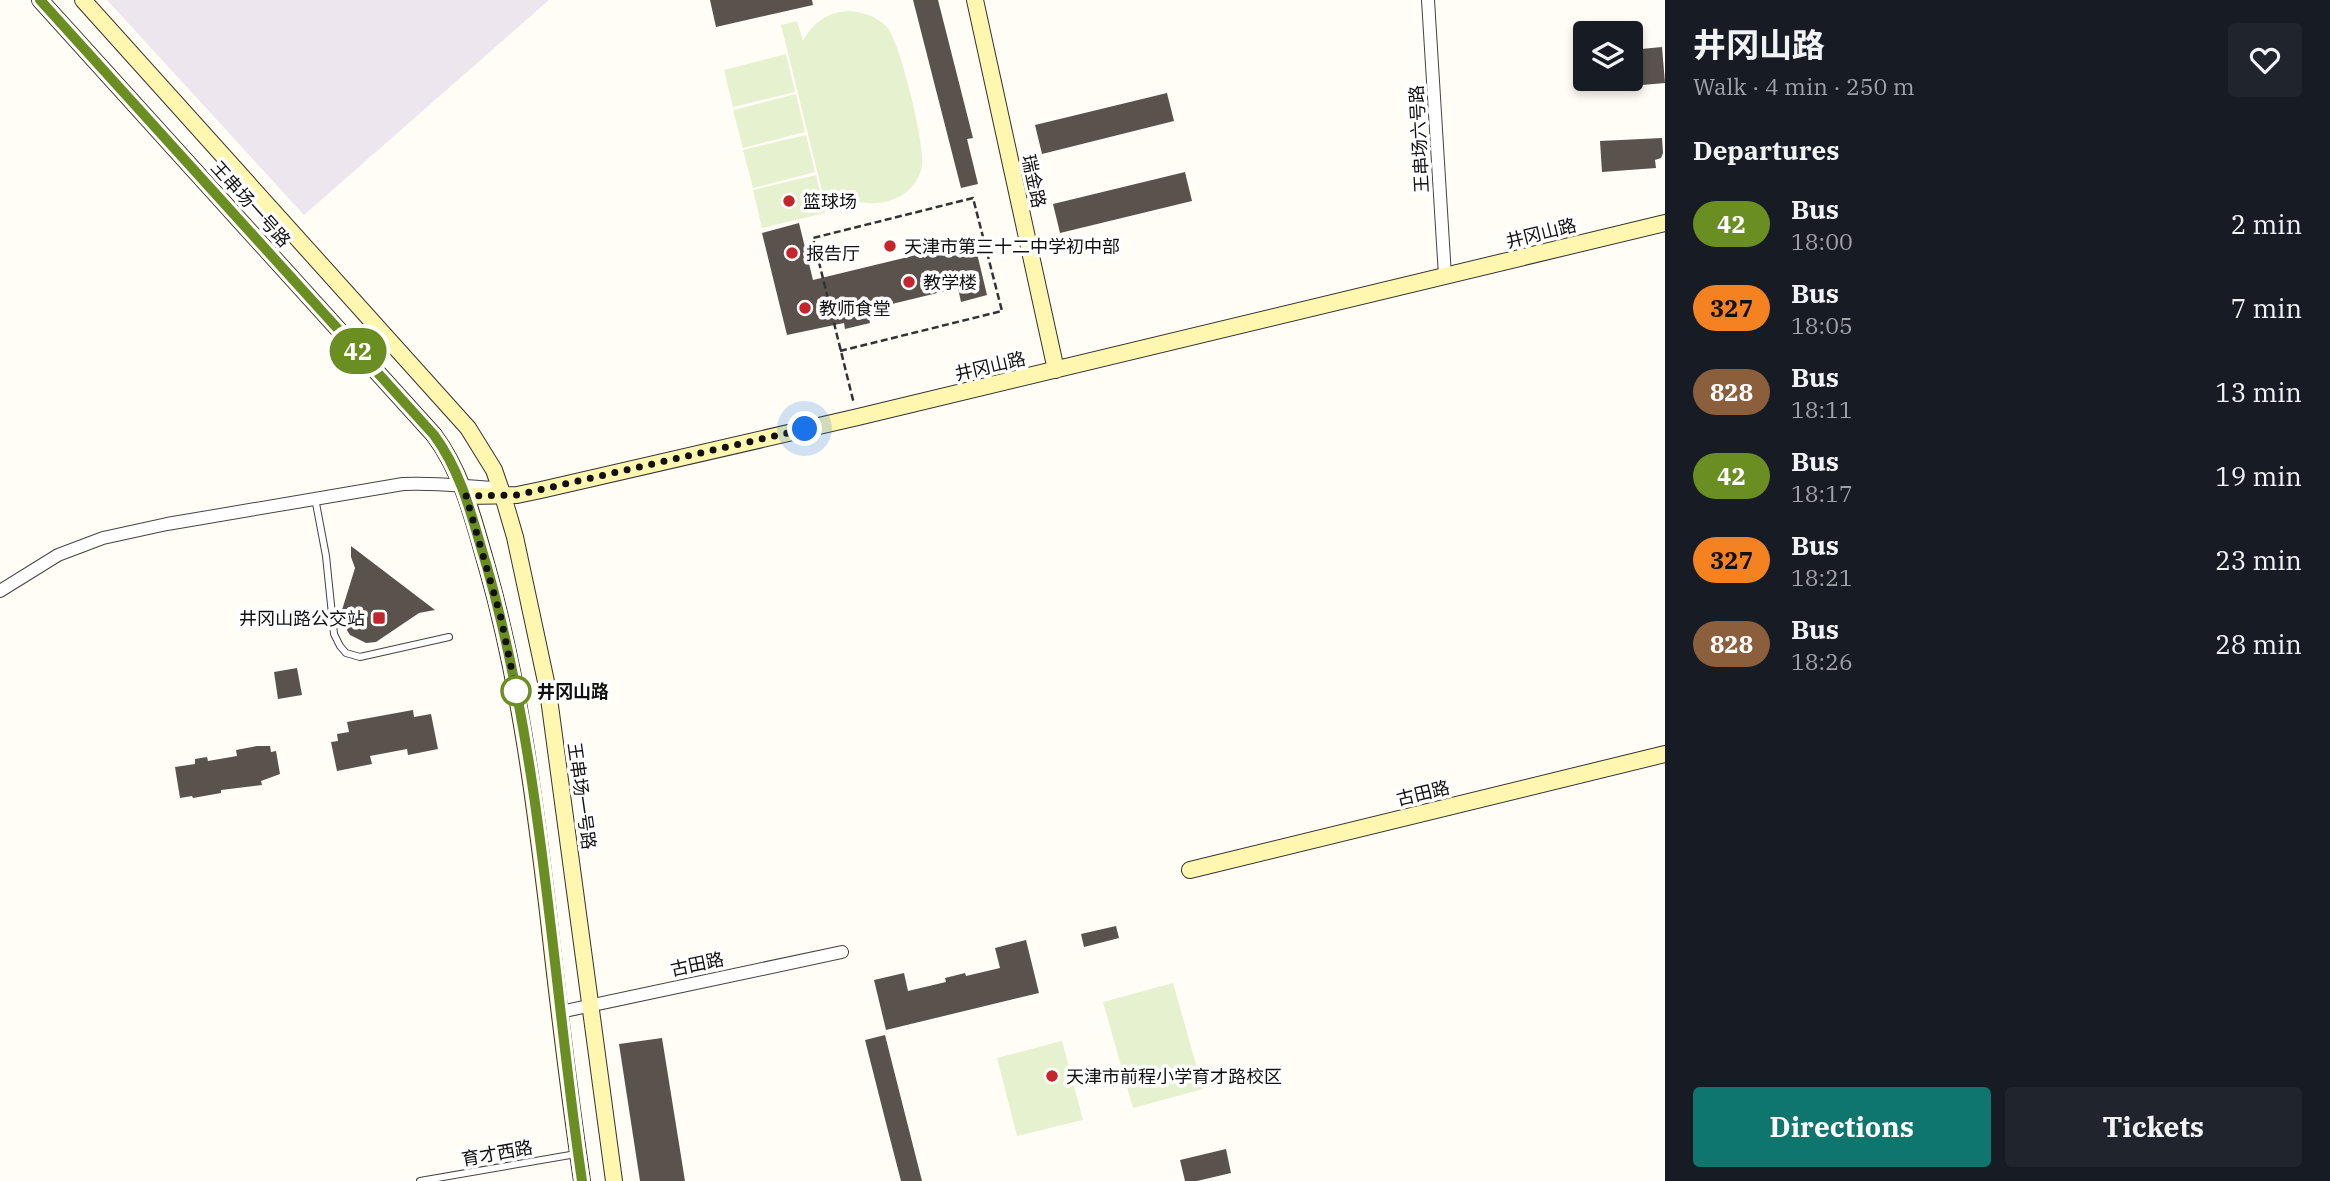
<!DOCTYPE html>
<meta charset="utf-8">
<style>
:root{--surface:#171b24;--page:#20242c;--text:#f1f3f6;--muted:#9ea1a6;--accent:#0f766e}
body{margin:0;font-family:"IBM Plex Serif","Noto Sans SC",serif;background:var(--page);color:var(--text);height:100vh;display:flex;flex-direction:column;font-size:26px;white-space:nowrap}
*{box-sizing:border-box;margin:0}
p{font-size:23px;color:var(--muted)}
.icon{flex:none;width:38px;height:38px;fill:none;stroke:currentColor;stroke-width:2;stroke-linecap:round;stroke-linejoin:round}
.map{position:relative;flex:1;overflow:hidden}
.sheet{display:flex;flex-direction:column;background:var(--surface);width:665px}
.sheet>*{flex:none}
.badge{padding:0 14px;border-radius:23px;font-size:24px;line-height:46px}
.buttons{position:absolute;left:1573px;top:21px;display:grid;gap:14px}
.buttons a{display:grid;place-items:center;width:70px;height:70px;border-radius:7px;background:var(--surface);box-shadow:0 4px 10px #0003;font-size:35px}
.you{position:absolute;width:35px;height:35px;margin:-18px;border:5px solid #fff;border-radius:50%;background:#1a73e8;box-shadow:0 0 0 10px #1a73e833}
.map>.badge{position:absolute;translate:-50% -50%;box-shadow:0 0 0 4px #fff}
h2{padding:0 28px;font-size:26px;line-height:63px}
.round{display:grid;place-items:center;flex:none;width:74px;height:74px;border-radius:7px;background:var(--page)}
.head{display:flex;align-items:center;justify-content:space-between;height:119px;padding:0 28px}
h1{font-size:33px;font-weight:700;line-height:52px}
.cta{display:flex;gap:14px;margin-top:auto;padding:14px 28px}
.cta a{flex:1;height:80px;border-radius:7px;background:var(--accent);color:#fff;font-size:28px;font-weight:700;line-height:80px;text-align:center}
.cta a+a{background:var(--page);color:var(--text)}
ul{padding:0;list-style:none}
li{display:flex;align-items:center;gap:21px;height:84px;padding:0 28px}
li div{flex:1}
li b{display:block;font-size:26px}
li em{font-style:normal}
li .badge{min-width:77px;font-weight:700;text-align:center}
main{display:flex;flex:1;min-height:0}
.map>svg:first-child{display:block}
.industrial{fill:#eee6ef}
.pitch{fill:#e6f2cf}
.building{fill:#5a524d}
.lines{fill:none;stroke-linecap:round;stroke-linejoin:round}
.lane-casing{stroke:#444;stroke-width:8}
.street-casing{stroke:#444;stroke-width:14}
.secondary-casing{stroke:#333;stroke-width:18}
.path{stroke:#333;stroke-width:2.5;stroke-dasharray:7 3.5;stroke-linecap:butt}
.lane{stroke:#fff;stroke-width:6}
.street{stroke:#fff;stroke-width:12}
.secondary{stroke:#fff6b0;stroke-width:16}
.line-casing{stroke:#fff;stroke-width:16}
.line{stroke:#6b8e23;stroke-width:10}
.walk{stroke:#111;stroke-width:7;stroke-dasharray:0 12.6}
.poi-dot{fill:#c4262e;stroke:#fff;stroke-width:2.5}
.stop-dot{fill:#fff;stroke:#6b8e23;stroke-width:3.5}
.labels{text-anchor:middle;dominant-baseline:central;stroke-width:7;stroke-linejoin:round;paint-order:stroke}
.street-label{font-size:18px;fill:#111;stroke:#fff}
.poi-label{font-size:18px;fill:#111;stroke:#fff;text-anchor:start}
.stop-label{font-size:18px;font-weight:bold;fill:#111;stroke:#fff;text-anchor:start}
</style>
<main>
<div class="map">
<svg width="1665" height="1181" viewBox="0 0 1665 1181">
<rect width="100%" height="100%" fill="#fffdf5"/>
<!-- industrial -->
<path class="industrial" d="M107,0h442l-245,215z"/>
<!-- pitch -->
<path class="pitch" d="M848,11c15,1 28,5 39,16 13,15 39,120 35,140 -9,36 -50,44 -79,29l3,11 -19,4 -46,-186 16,-4 6,20c11,-19 23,-28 45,-30z
M786,54l9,38 -62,15 -9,-37z
M796,94l9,38 -62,16 -10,-38z
M806,135l9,37 -62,16 -10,-38z
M816,175l9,38 -63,15 -9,-38z
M1173,983l30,106 -70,19 -30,-106z
M1062,1041l21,79 -66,16 -20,-78z"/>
<!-- building -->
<path class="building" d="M710,0h102l1,5 -97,22z
M913,0h25l35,138 -6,1 11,45 -17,4z
M1662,47l3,36 -34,3v-36z
M1167,93l7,28 -132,33 -7,-29z
M1662,138l1,15 -2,5 -6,2 1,8 -54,4 -2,-31z
M1185,172l7,29 -132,32 -7,-29z
M799,223l14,57 161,-39 13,54 -26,7 -3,-14 -91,22 3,13 -25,6 -1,-6 -57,12 -25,-102z
M351,546l84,64 -16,3 -43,29 -10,1 -16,-8 -7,-11 -1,-14 13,-42 -4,-11z
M297,668l5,27 -24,4 -4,-27z
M413,710l1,7 17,-3 7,35 -30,6 -1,-6 -37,7 2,8 -35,7 -6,-29 7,-1 -1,-7 12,-2 -2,-10z
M257,746h13l1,6 5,-1 4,23 -19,7 1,4 -41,5v3l-28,5 -1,-2 -12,2 -5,-31 20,-3v-5l12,-2 1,4 29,-5 -1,-6z
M1116,926l3,12 -35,9 -3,-13z
M1026,940l13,53 -153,37 -12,-50 30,-7 4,18 38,-9 -1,-4 20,-5 1,3 34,-8 -5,-20z
M885,1035l23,91 14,55h-21l-15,-58 -21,-83z
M662,1038l23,143h-45l-21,-137z
M1226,1149l5,24 -34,8h-12l-5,-21z"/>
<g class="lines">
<defs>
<path id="lane" d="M315,498l11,58 8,78 6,12 6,7 14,4 89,-20
M420,1181l156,-27"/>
<path id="street" d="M1428,0l17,276
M0,591l58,-36 45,-17 64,-14 236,-40c33,-2 65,3 97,4
M560,1012l282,-60"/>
<path id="secondary" d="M40,0l394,435c29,39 40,87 53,132 32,113 47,229 61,345 10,90 21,180 34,269
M83,0l385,428 26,42 9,26 12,41 33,154 66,490
M975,0l81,370
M466,496l51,-1 24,-5 317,-73 807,-194
M1190,870l475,-116"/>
</defs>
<!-- lane casing -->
<use href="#lane" class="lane-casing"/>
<!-- street casing -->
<use href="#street" class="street-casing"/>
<!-- secondary casing -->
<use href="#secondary" class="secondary-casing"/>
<!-- path -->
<path class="path" d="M840,351l162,-40 -29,-113 -160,40 41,166"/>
<!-- lane -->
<use href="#lane" class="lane"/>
<!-- street -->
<use href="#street" class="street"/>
<!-- secondary -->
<use href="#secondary" class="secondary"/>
</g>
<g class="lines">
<defs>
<path id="line" d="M40,0l394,435c29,39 39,87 53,132 56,197 65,411 95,614"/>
</defs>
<!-- line casing -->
<use href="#line" class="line-casing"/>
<!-- line -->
<use href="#line" class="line"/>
<!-- walk -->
<path class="walk" d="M516,691l-15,-73 -35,-122 51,-1 288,-66"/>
</g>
<!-- markers -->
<g class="poi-dot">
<circle cx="789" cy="201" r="7"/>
<circle cx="890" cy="246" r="7"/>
<circle cx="792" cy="253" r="7"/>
<circle cx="909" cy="282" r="7"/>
<circle cx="805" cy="308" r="7"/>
<rect x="372" y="611" width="14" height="14" rx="3.5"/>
<circle cx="1052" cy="1076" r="7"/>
</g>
<circle class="stop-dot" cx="516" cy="691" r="14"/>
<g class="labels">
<!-- street labels -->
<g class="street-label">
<text transform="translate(1419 139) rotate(-93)">王串场六号路</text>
<text transform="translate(1034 181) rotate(78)">瑞金路</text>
<text transform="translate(251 204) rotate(48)">王串场一号路</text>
<text transform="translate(1541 233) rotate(-14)">井冈山路</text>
<text transform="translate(990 366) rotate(-13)">井冈山路</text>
<text transform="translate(1423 793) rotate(-14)">古田路</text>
<text transform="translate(582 796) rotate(82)">王串场一号路</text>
<text transform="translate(697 964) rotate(-12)">古田路</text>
<text transform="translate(497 1153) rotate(-10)">育才西路</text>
</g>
<!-- poi labels -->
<g class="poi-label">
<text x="803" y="201">篮球场</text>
<text x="904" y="246">天津市第三十二中学初中部</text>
<text x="806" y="253">报告厅</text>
<text x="923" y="282">教学楼</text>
<text x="819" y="308">教师食堂</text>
<text x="365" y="618" text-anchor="end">井冈山路公交站</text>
<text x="1066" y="1076">天津市前程小学育才路校区</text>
</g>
<!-- stop labels -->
<g class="stop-label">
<text x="537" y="691">井冈山路</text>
</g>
</g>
</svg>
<div class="buttons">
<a><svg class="icon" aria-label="layers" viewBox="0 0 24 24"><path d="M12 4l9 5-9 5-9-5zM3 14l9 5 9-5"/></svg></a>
</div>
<div class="you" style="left:805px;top:429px"></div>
<b class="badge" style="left:358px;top:351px;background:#6b8e23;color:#fff">42</b>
</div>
<section class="sheet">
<div class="head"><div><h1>井冈山路</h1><p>Walk · 4 min · 250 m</p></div><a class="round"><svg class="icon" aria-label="heart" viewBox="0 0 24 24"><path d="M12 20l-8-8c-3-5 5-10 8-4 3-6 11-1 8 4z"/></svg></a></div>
<h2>Departures</h2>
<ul>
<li><span class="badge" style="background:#6b8e23;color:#fff">42</span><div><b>Bus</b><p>18:00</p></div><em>2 min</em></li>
<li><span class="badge" style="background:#f58220;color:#111">327</span><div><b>Bus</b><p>18:05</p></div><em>7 min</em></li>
<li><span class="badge" style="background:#8b5e3c;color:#fff">828</span><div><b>Bus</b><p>18:11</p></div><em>13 min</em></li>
<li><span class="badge" style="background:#6b8e23;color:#fff">42</span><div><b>Bus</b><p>18:17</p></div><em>19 min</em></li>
<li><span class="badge" style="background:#f58220;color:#111">327</span><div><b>Bus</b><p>18:21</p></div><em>23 min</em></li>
<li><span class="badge" style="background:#8b5e3c;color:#fff">828</span><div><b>Bus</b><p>18:26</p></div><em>28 min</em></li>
</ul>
<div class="cta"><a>Directions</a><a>Tickets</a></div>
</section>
</main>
